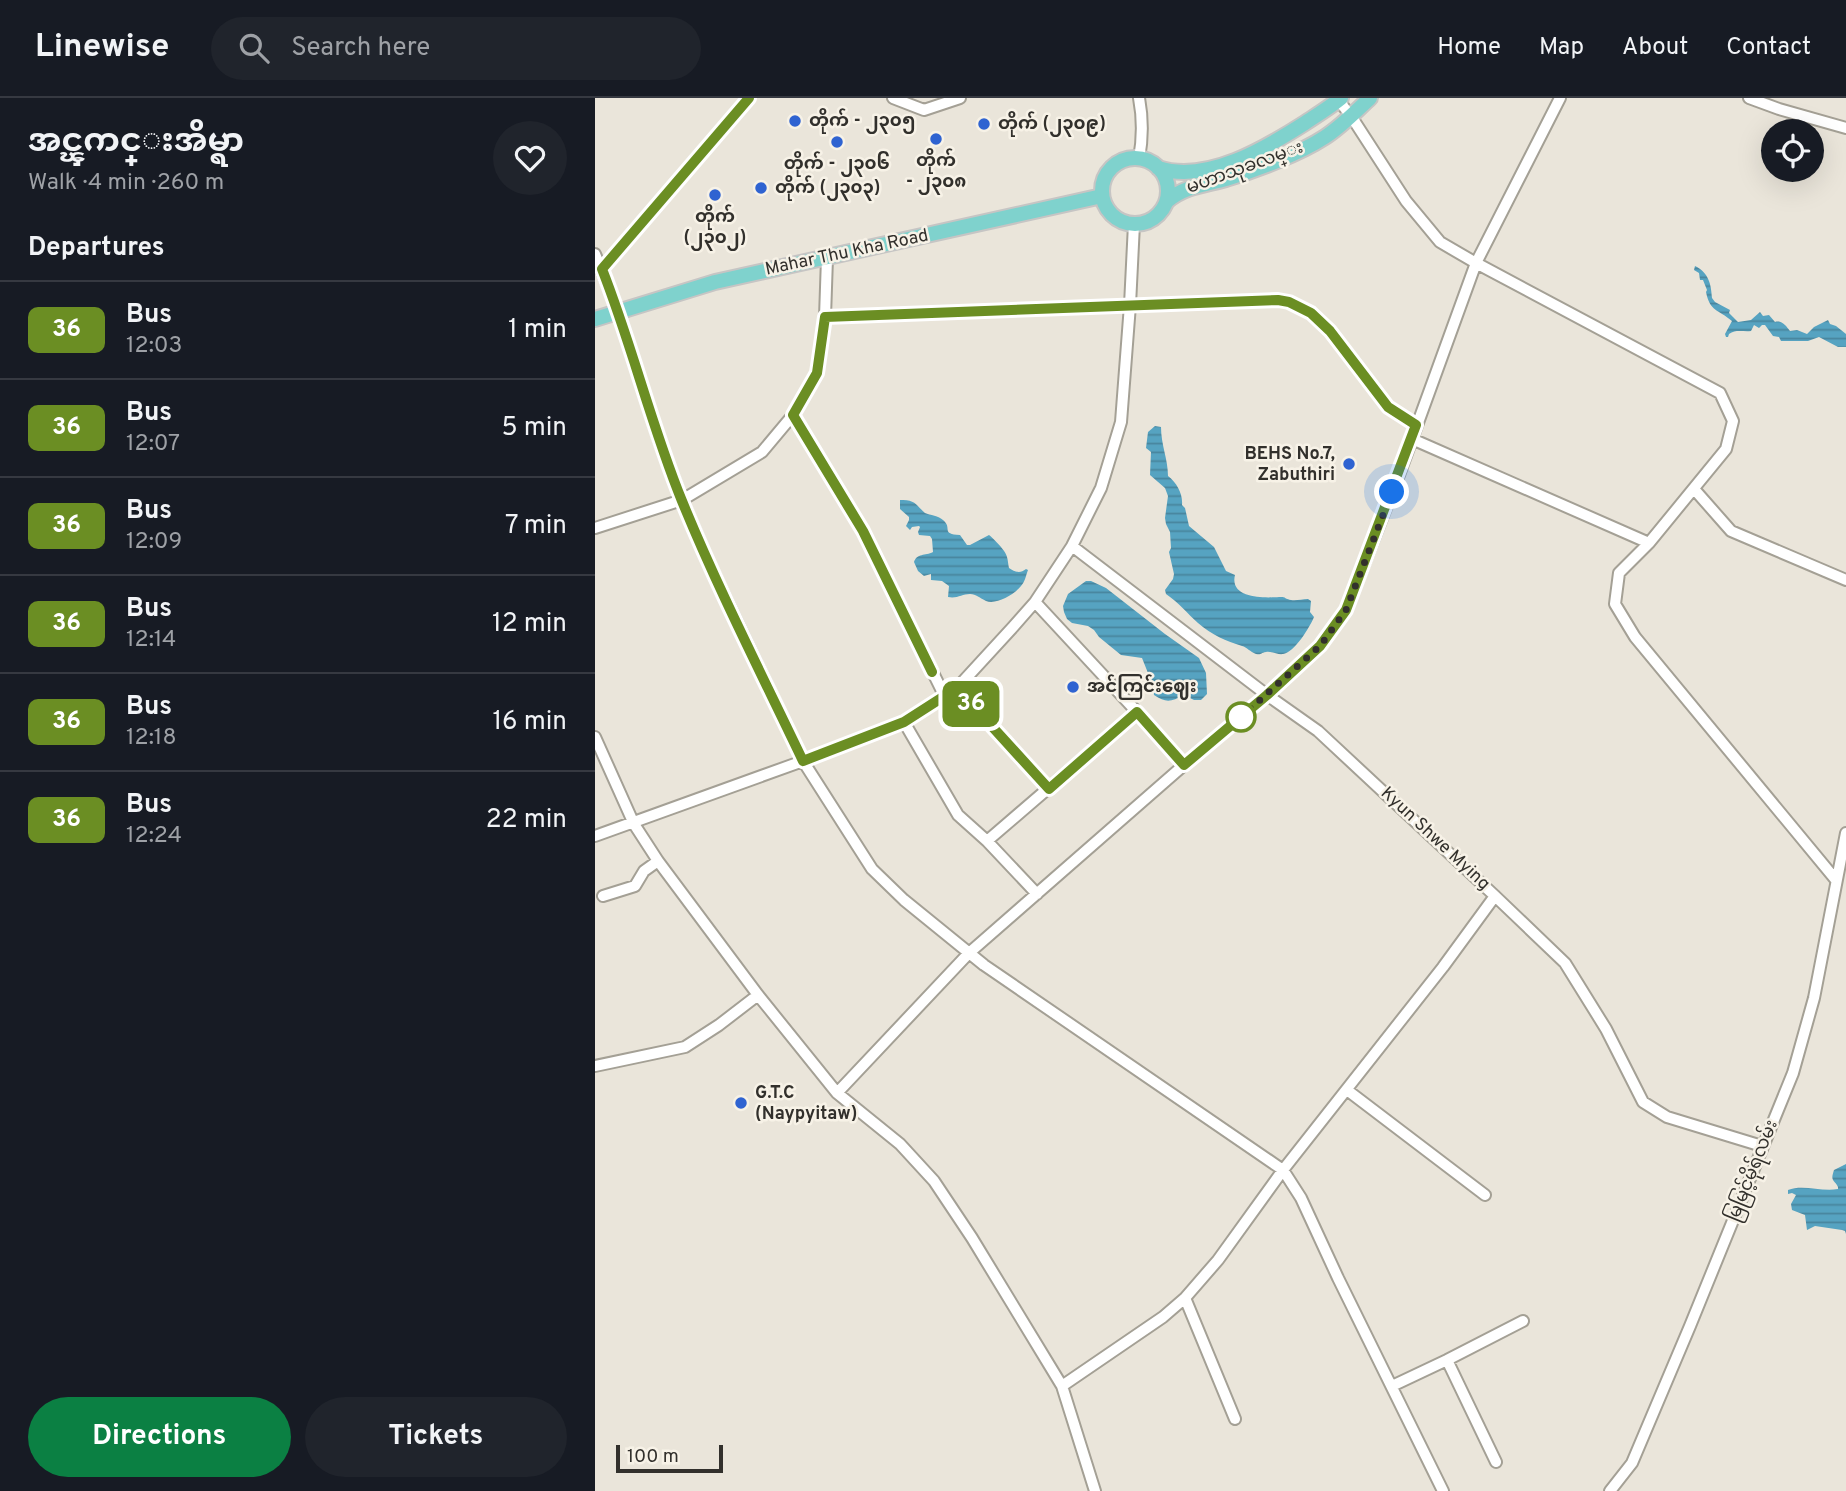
<!DOCTYPE html>
<meta charset="utf-8">
<style>
:root{--surface:#171b24;--page:#20242c;--text:#f1f3f6;--muted:#9ea1a6;--line:#363941;--accent:#0b8043}
body{margin:0;font-family:Overpass,"Noto Sans Myanmar",sans-serif;background:var(--page);color:var(--text);height:100vh;display:flex;flex-direction:column;font-size:26px;white-space:nowrap}
*{box-sizing:border-box;margin:0}
p{font-size:23px;color:var(--muted)}
.icon{flex:none;width:38px;height:38px;fill:none;stroke:currentColor;stroke-width:2;stroke-linecap:round;stroke-linejoin:round}
.map{position:relative;flex:1;overflow:hidden}
.panel{display:flex;flex-direction:column;background:var(--surface);width:595px}
.panel>*{flex:none}
.badge{padding:0 14px;border-radius:10px;font-size:24px;line-height:46px}
.buttons{position:absolute;left:1166px;top:21px;display:grid;gap:14px}
.buttons a{display:grid;place-items:center;width:63px;height:63px;border-radius:50%;background:var(--surface);box-shadow:0 7px 28px #0002;font-size:35px}
.scale{position:absolute;left:21px;bottom:18px;width:107px;box-sizing:border-box;padding-left:7px;border:4px solid #32302c;border-top:0;font-size:19px;line-height:24px;white-space:nowrap;color:#32302c;-webkit-text-stroke:5px #f7f2e7;paint-order:stroke}
.you{position:absolute;width:35px;height:35px;margin:-18px;border:5px solid #fff;border-radius:50%;background:#1a73e8;box-shadow:0 0 0 10px #1a73e833}
.map>.badge{position:absolute;translate:-50% -50%;box-shadow:0 0 0 4px #fff}
h2{padding:0 28px;font-size:26px;line-height:63px}
.round{display:grid;place-items:center;flex:none;width:74px;height:74px;border-radius:37px;background:var(--page)}
.summary{display:flex;align-items:center;justify-content:space-between;height:119px;padding:0 28px}
h1{font-size:33px;font-weight:700;line-height:52px}
.action{display:flex;gap:14px;margin-top:auto;padding:14px 28px}
.action a{flex:1;height:80px;border-radius:42px;background:var(--accent);color:#fff;font-size:28px;font-weight:700;line-height:80px;text-align:center}
.action a+a{background:var(--page);color:var(--text)}
ul{padding:0;list-style:none}
li{display:flex;align-items:center;gap:21px;height:98px;padding:0 28px;border-top:2px solid var(--line)}
li div{flex:1}
li b{display:block;font-size:26px}
li em{font-style:normal}
li .badge{min-width:77px;font-weight:700;text-align:center}
header{display:flex;align-items:center;gap:42px;box-sizing:border-box;height:98px;padding:0 35px;background:var(--surface);border-bottom:2px solid var(--line)}
header strong{font-size:33px}
nav{display:flex;gap:38px;margin-inline-start:auto;font-size:24px}
.search{width:490px;height:63px;background:var(--page);display:flex;align-items:center;gap:18px;box-sizing:border-box;padding:0 24px;border-radius:38px;color:var(--muted);font-size:26px}
main{display:flex;flex:1;min-height:0}
.map>svg:first-child{display:block}
.water{fill:url(#water-rules)}
.lines{fill:none;stroke-linecap:round;stroke-linejoin:round}
.minor-casing{stroke:#a4a095;stroke-width:14}
.major-casing{stroke:#c6c5c4;stroke-width:18}
.minor{stroke:#fff;stroke-width:10}
.major{stroke:#7fd2cd;stroke-width:14}
.line-casing{stroke:#fff;stroke-width:16}
.line{stroke:#6b8e23;stroke-width:10}
.walk{stroke:#32302c;stroke-width:7;stroke-dasharray:0 12.6}
.poi-dot{fill:#2f63d1;stroke:#f7f2e7;stroke-width:2.5}
.stop-dot{fill:#fff;stroke:#6b8e23;stroke-width:3.5}
.labels{text-anchor:middle;dominant-baseline:central;stroke-width:5;stroke-linejoin:round;paint-order:stroke}
.poi-label{font-size:18px;font-weight:bold;fill:#32302c;stroke:#f7f2e7;text-anchor:start}
.street-label{font-size:18px;fill:#32302c;stroke:#f7f2e7}
</style>
<header>
<strong>Linewise</strong>
<div class="search"><svg class="icon" aria-label="search" viewBox="0 0 24 24"><circle cx="10" cy="10" r="6"/><path d="M15 15l6 6"/></svg>Search here</div>
<nav><a>Home</a><a>Map</a><a>About</a><a>Contact</a></nav>
</header>
<main>
<section class="panel">
<div class="summary"><div><h1>အင္ၾကင္းအိမ္ရာ</h1><p>Walk · 4 min · 260 m</p></div><a class="round"><svg class="icon" aria-label="heart" viewBox="0 0 24 24"><path d="M12 20l-8-8c-3-5 5-10 8-4 3-6 11-1 8 4z"/></svg></a></div>
<h2>Departures</h2>
<ul>
<li><span class="badge" style="background:#6b8e23;color:#fff">36</span><div><b>Bus</b><p>12:03</p></div><em>1 min</em></li>
<li><span class="badge" style="background:#6b8e23;color:#fff">36</span><div><b>Bus</b><p>12:07</p></div><em>5 min</em></li>
<li><span class="badge" style="background:#6b8e23;color:#fff">36</span><div><b>Bus</b><p>12:09</p></div><em>7 min</em></li>
<li><span class="badge" style="background:#6b8e23;color:#fff">36</span><div><b>Bus</b><p>12:14</p></div><em>12 min</em></li>
<li><span class="badge" style="background:#6b8e23;color:#fff">36</span><div><b>Bus</b><p>12:18</p></div><em>16 min</em></li>
<li><span class="badge" style="background:#6b8e23;color:#fff">36</span><div><b>Bus</b><p>12:24</p></div><em>22 min</em></li>
</ul>
<div class="action"><a>Directions</a><a>Tickets</a></div>
</section>
<div class="map">
<svg width="1251" height="1393" viewBox="0 0 1251 1393">
<defs>
<pattern id="water-rules" width="6" height="5" patternUnits="userSpaceOnUse" patternTransform="scale(1.75)"><rect width="6" height="5" fill="#56a3c1"/><path d="M0 2.5h6" fill="none" stroke="#48859d"/></pattern>
</defs>
<rect width="100%" height="100%" fill="#eae5da"/>
<!-- water -->
<path class="water" d="M1100,168c14,7 16,18 17,32l3,4 15,8 -1,3 9,9 13,-2 9,-8 3,4 6,-1 6,7c7,-2 11,4 15,9l7,-1 10,4 7,-7 14,-7 2,4 6,2 10,8v13h-8l-19,-10 -11,4h-27l-2,-4 -6,-1 -8,-11h-3l-3,3 -5,-3 -3,6c-8,1 -15,-2 -22,3l-1,3h-2l-1,-3 7,-13c-14,-12 -22,-9 -26,-29l1,-2 -4,-10h-3l-1,-7 -5,-3z
M560,328l6,1c0,18 7,32 7,49 9,7 15,18 14,29l3,3 4,18 25,21 12,24 9,4c-6,24 30,23 44,22 9,0 3,1 12,3 5,1 11,-1 17,-1l3,2 -1,11 4,5c-4,10 -20,36 -31,37 -5,1 -11,-3 -17,-2 -6,1 -4,3 -10,2 -6,-2 -9,-7 -14,-8 -16,-5 -30,-11 -44,-23 -11,-10 -20,-21 -32,-29l-1,-4 8,-11 1,-5 -5,-22 2,-4 -1,-16 -4,-8 -1,-6 3,-22 -3,-8 -15,-13 1,-23 -5,-4 2,-16z
M305,402c15,-1 16,5 25,13 5,2 14,3 18,7 10,8 -3,14 17,15l7,10h3l19,-10c5,4 17,16 18,22 1,3 1,7 2,11 6,4 11,6 17,1l2,1c-2,5 -3,12 -7,16 -7,9 -25,19 -35,15 -6,-3 -10,-7 -16,-7 -8,0 -13,5 -22,3l1,-11 -7,-5 -11,-1v-6l-7,2 -6,-5 -4,-9c3,-9 11,-6 19,-10l-1,-13 -2,-3 -11,-1 -1,-3 2,-5 -1,-1 -7,1 -2,3 -4,-4 3,-6v-3l-9,-8z
M491,483h5l15,7 59,46 34,24 7,15 1,21 -6,6h-7l-10,-5c-13,7 -18,8 -30,0l-2,-12 -10,-25 -21,-3 -22,-18 -5,-7 -6,-4 -16,-3 -5,-4 -3,-7 -1,-6 5,-12z
M1251,1066v70l-1,-3 -3,-1 -27,-4 -8,4 -2,-15 -13,-5 -1,-6 5,-9 -4,-2 -4,1v-4c15,-6 33,2 50,-1v-2c-4,-8 -8,-5 -4,-17z"/>
<g class="lines">
<defs>
<path id="minor" d="M298,0l31,12 36,-12
M1154,0l30,11 67,19
M744,3l12,15 55,85 34,41 36,21 244,130 13,28 -7,28 -77,94 -30,30 -4,31 20,33 201,243
M544,61c4,-22 4,-40 0,-61
M0,156l23,57 41,129 23,60 26,61 95,200 69,108 32,31 80,65 299,205 18,28 37,80 105,213
M7,171l147,-171
M230,219l453,-17 11,2 22,11 19,18 58,76 28,18
M198,317l70,116 81,164
M817,341l237,104
M1099,391l37,42 115,49
M0,430l87,-28 80,-48 31,-37 24,-42 8,-56 2,-59
M477,448l195,149 51,36 177,165 70,67 41,66 37,73 24,15 95,29
M440,504l102,110
M362,590l92,100
M309,624l54,93 29,26 50,53
M0,639l39,87 24,37 100,134 79,98 63,51 34,37 38,57 90,148 33,105
M0,738l208,-75 101,-39 53,-34 56,-61 22,-25 37,-56 29,-58 20,-66 9,-117 4,-81
M392,743l150,-129 47,53
M8,798l32,-10 9,-15 14,-10
M0,968l90,-19 34,-22 39,-30
M752,992l138,105
M242,995l132,-140 215,-188 83,-70 53,-49 26,-36 53,-135 77,-212 84,-165
M590,1200l50,121
M852,1262l49,102
M467,1288l101,-69 22,-19 33,-38 65,-90 160,-203 52,-71
M797,1288l55,-26 76,-39
M1015,1393l22,-28 58,-137 103,-253 21,-75 32,-165"/>
<path id="major" d="M507 93a33 33 0 1 1 66 0a33 33 0 1 1-66 0Z
M563,70c49,16 108,-20 147,-45 12,-8 25,-16 36,-25
M572,103c18,-15 37,-16 59,-22 30,-9 73,-25 99,-42 17,-11 31,-26 45,-39
M0,221l120,-37 387,-86"/>
</defs>
<!-- minor casing -->
<use href="#minor" class="minor-casing"/>
<!-- major casing -->
<use href="#major" class="major-casing"/>
<!-- minor -->
<use href="#minor" class="minor"/>
<!-- major -->
<use href="#major" class="major"/>
</g>
<g class="lines">
<defs>
<path id="line" d="M154,0l-147,171c30,76 49,156 80,232 36,88 80,174 121,260l101,-39 53,-34 92,101 88,-77 47,53 83,-70 53,-49 26,-36 70,-185 -28,-18 -58,-76 -19,-18 -22,-11 -11,-2 -453,17 -8,56 -24,42 70,116 69,141"/>
</defs>
<!-- line casing -->
<use href="#line" class="line-casing"/>
<!-- line -->
<use href="#line" class="line"/>
<!-- walk -->
<path class="walk" d="M646,619l79,-71 26,-36 46,-118"/>
</g>
<!-- markers -->
<g class="poi-dot">
<circle cx="200" cy="23" r="7"/>
<circle cx="389" cy="26" r="7"/>
<circle cx="341" cy="41" r="7"/>
<circle cx="242" cy="44" r="7"/>
<circle cx="166" cy="90" r="7"/>
<circle cx="120" cy="97" r="7"/>
<circle cx="754" cy="366" r="7"/>
<circle cx="478" cy="589" r="7"/>
<circle cx="146" cy="1005" r="7"/>
</g>
<circle class="stop-dot" cx="646" cy="619" r="14"/>
<g class="labels">
<!-- poi labels -->
<g class="poi-label">
<text x="214" y="23">တိုက် - ၂၃၀၅</text>
<text x="403" y="26">တိုက် (၂၃၀၉)</text>
<text x="341" y="63" text-anchor="middle">တိုက်<tspan x="341" dy="21">- ၂၃၀၈</tspan></text>
<text x="242" y="66" text-anchor="middle">တိုက် - ၂၃၀၆</text>
<text x="180" y="90">တိုက် (၂၃၀၃)</text>
<text x="120" y="119" text-anchor="middle">တိုက်<tspan x="120" dy="21">(၂၃၀၂)</tspan></text>
<text x="740" y="356" text-anchor="end">BEHS No.7,<tspan x="740" dy="21">Zabuthiri</tspan></text>
<text x="492" y="589">အင်ကြင်းဈေး</text>
<text x="160" y="995">G.T.C<tspan x="160" dy="21">(Naypyitaw)</tspan></text>
</g>
<!-- street labels -->
<g class="street-label">
<text transform="translate(650 70) rotate(-20)">မဟာသုခလမ္း</text>
<text transform="translate(252 155) rotate(-12)">Mahar Thu Kha Road</text>
<text transform="translate(840 741) rotate(43)">Kyun Shwe Mying</text>
<text transform="translate(1158 1073) rotate(-68)">မြမြင့်မိုရ်လမ်း</text>
</g>
</g>
</svg>
<div class="buttons">
<a><svg class="icon" aria-label="locate" viewBox="0 0 24 24"><circle cx="12" cy="12" r="6"/><path d="M12 2v4M12 18v4M2 12h4M18 12h4"/></svg></a>
</div>
<div class="scale">100 m</div>
<div class="you" style="left:797px;top:394px"></div>
<b class="badge" style="left:376px;top:606px;background:#6b8e23;color:#fff">36</b>
</div>
</main>
